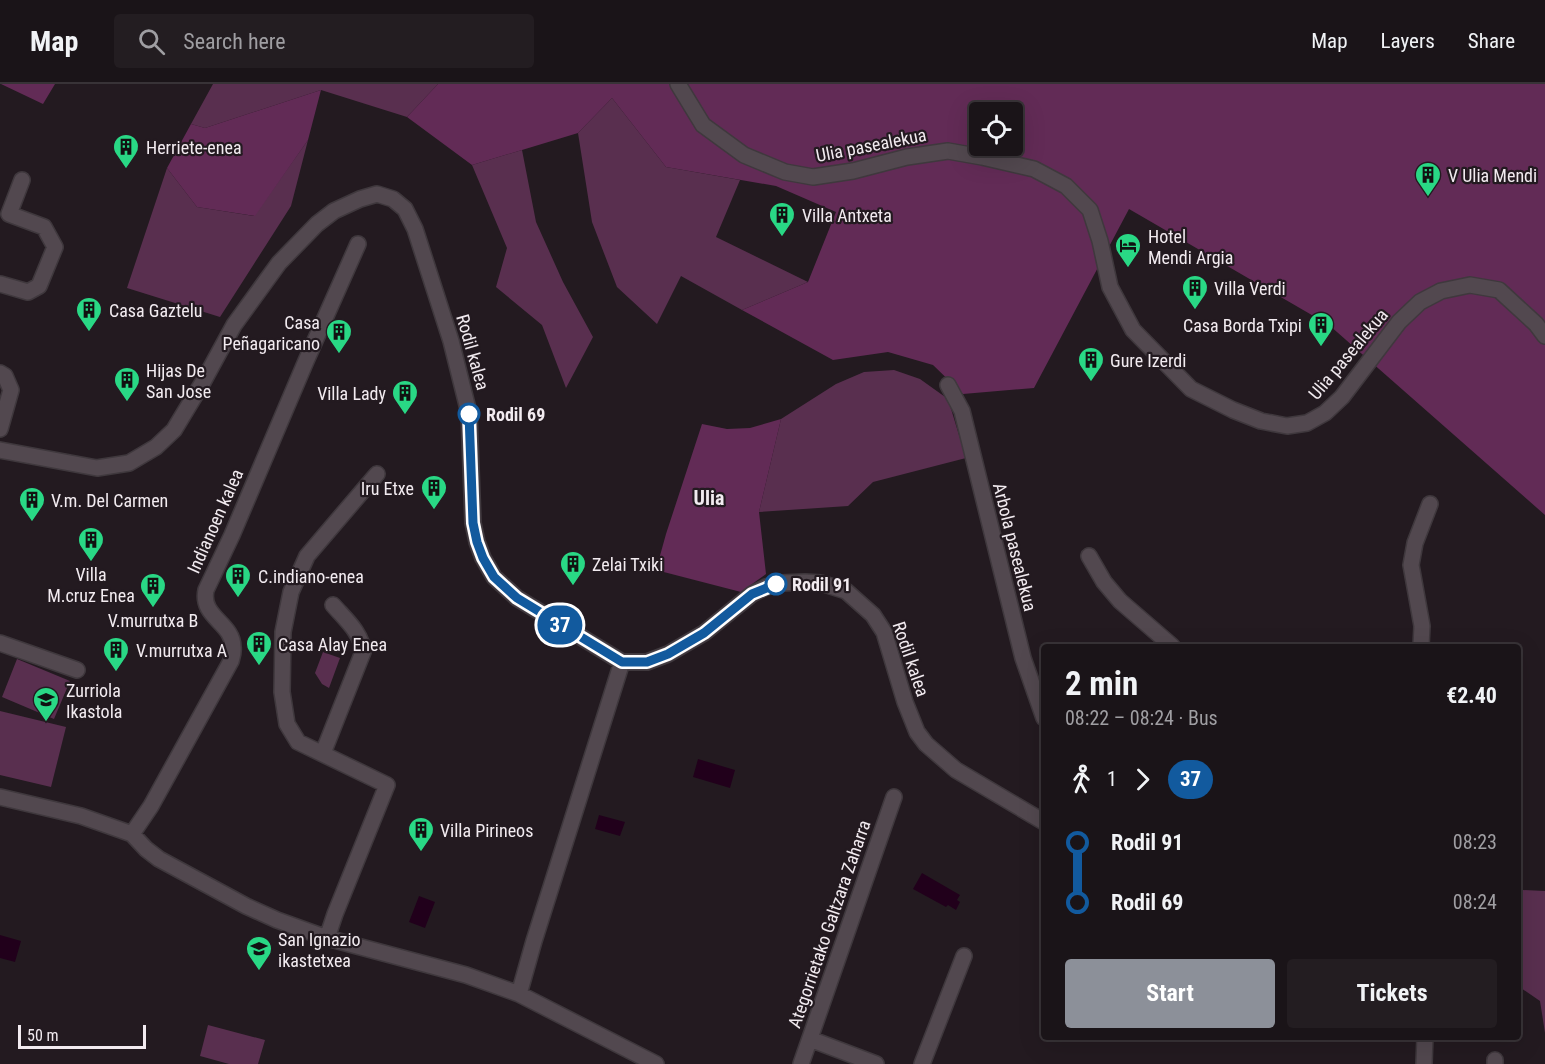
<!DOCTYPE html>
<meta charset="utf-8">
<style>
:root{--surface:#1a1418;--page:#231d21;--text:#f1f3f6;--muted:#9f9ea2;--line:#383337;--accent:#8c9099}
body{margin:0;font-family:"Roboto Condensed",sans-serif;background:var(--page);color:var(--text);height:100vh;display:flex;flex-direction:column;font-size:22px;white-space:nowrap}
*{box-sizing:border-box;margin:0}
p{font-size:20px;color:var(--muted)}
.icon{flex:none;width:33px;height:33px;fill:none;stroke:currentColor;stroke-width:2;stroke-linecap:round;stroke-linejoin:round}
.map{position:relative;flex:1;overflow:hidden}
.sheet{position:absolute;left:1041px;top:560px;width:480px;height:396px;display:flex;flex-direction:column;background:var(--surface);border-radius:6px;box-shadow:0 6px 24px #0002,0 0 0 2px var(--line)}
.sheet>*{flex:none}
.badge{padding:0 12px;border-radius:20px;font-size:21px;line-height:39px}
.buttons{position:absolute;left:969px;top:18px;display:grid;gap:12px}
.buttons a{display:grid;place-items:center;width:54px;height:54px;border-radius:6px;background:var(--surface);box-shadow:0 6px 24px #0002,0 0 0 2px var(--line);font-size:30px}
.scale{position:absolute;left:18px;bottom:15px;width:128px;box-sizing:border-box;padding-left:6px;border:3px solid #f2ebf0;border-top:0;font-size:16px;line-height:21px;white-space:nowrap;color:#f2ebf0;-webkit-text-stroke:4px #231a20;paint-order:stroke}
.map>.badge{position:absolute;translate:-50% -50%;box-shadow:0 0 0 3px #fff}
.legs{display:flex;align-items:center;gap:9px;height:66px;padding:0 24px;font-size:20px}
.legs p{margin-inline-start:auto}
.headline{display:flex;align-items:center;justify-content:space-between;height:102px;padding:0 24px}
h1{font-size:33px;font-weight:700;line-height:45px}
.action{display:flex;gap:12px;margin-top:auto;padding:12px 24px}
.action a{flex:1;height:69px;border-radius:6px;background:var(--accent);color:#fff;font-size:24px;font-weight:700;line-height:69px;text-align:center}
.action a+a{background:var(--page);color:var(--text)}
ul{padding:0 24px;list-style:none}
li{display:flex;align-items:center;gap:21px;height:60px;font-size:22px}
li i{display:grid;place-items:center;width:9px;height:100%;margin:0 8px;background:currentColor}
li i::after{content:'';width:15px;height:15px;margin:-8px;border:4px solid;border-radius:50%;background:var(--surface)}
li p{margin-inline-start:auto}
li:first-child i{background:linear-gradient(#0000 50%,currentColor 0)}
li:last-child i{background:linear-gradient(currentColor 50%,#0000 0)}
header{display:flex;align-items:center;gap:36px;box-sizing:border-box;height:84px;padding:0 30px;background:var(--surface);border-bottom:2px solid var(--line)}
header strong{font-size:28px}
nav{display:flex;gap:33px;margin-inline-start:auto;font-size:21px}
.search{width:420px;height:54px;background:var(--page);display:flex;align-items:center;gap:15px;box-sizing:border-box;padding:0 21px;border-radius:6px;color:var(--muted);font-size:22px}
.map>svg:first-child{display:block}
.green{fill:#592f4f}
.forest{fill:#622b56;fill-rule:evenodd}
.water{fill:#21001b}
.lines{fill:none;stroke-linecap:round;stroke-linejoin:round}
.minor-casing{stroke:#3f383d;stroke-width:18}
.minor{stroke:#52484f;stroke-width:15}
.line-1-casing{stroke:#fff;stroke-width:14}
.line-1{stroke:#125a9e;stroke-width:9}
.stop-1-dot{fill:#fff;stroke:#125a9e;stroke-width:3}
.labels{text-anchor:middle;dominant-baseline:central;stroke-width:4.5;stroke-linejoin:round;paint-order:stroke}
.street-label{font-size:18px;fill:#f2ebf0;stroke:#231a20}
.poi-label{font-size:18px;fill:#f2ebf0;stroke:#231a20;text-anchor:start}
.stop-label{font-size:18px;font-weight:bold;fill:#f2ebf0;stroke:#231a20;text-anchor:start}
.neighbourhood-label{font-size:20px;font-weight:bold;fill:#f2ebf0;stroke:#231a20}
</style>
<header>
<strong>Map</strong>
<div class="search"><svg class="icon" aria-label="search" viewBox="0 0 24 24"><circle cx="10" cy="10" r="6"/><path d="M15 15l6 6"/></svg>Search here</div>
<nav><a>Map</a><a>Layers</a><a>Share</a></nav>
</header>
<div class="map">
<svg width="1545" height="980" viewBox="0 0 1545 980">
<rect width="100%" height="100%" fill="#231a20"/>
<!-- green -->
<path class="green" d="M213,0h225l-31,33 -86,-27 -116,38 -14,-4z
M612,14l54,69 74,13 -24,57 92,45 -66,28 -61,-34 -24,48 -40,-37 -25,-65 -14,-89z
M308,56l-17,66 -71,111 -93,-29 40,-120 30,39 57,9z
M522,66l14,72 27,60 30,55 -27,51 -24,-63 -46,-38 11,-39 -35,-83z
M894,286l26,9 28,20 18,59 -93,24 -25,24 -89,6 22,-93 55,-35 28,-12z
M323,568l17,6 -11,30 -7,-4 -7,-11z
M17,575l53,22 -16,38 -52,-22z
M0,627l66,16 -15,60 -51,-12z
M1523,806l22,1v142l-5,-32 -22,-15v-74z
M208,941l57,15 -7,24h-29l-29,-8z"/>
<!-- forest -->
<path class="forest" d="M1,0h54l-12,20z
M438,0h1107v431l-216,-190 -200,-116 -95,179 -71,6 -30,-29 -45,-13 -55,8 -91,-50 66,-28 28,-70 -60,-26 -110,-19 -54,-69 -34,35 -106,32 -65,-48zM980,28h32v34h-32z
M321,6l-13,50 -53,76 -58,-9 -30,-39 24,-44 14,4z
M781,335l-22,93 7,62 -25,18 -85,-22 10,-36 36,-110 25,5 23,-1z"/>
<!-- water -->
<path class="water" d="M698,675l37,11 -5,18 -37,-11z
M599,731l26,7 -5,14 -25,-7z
M922,789l38,22 -3,5 3,2 -4,8 -8,-5 -2,2 -33,-18z
M419,812l16,6 -10,26 -16,-6z
M0,851l21,6 -6,21 -15,-4z"/>
<g class="lines">
<defs>
<path id="minor" d="M678,0l25,41 41,30 41,17 28,5 40,-6 54,-14 41,-6 34,6 52,12 32,17 24,24 10,31 10,46 23,43 58,59 42,21 28,11 26,5 20,-3 18,-10 17,-16 57,-75 21,-20 21,-11 29,-6 29,5 37,34 9,12
M0,200l28,8 11,-6 16,-39 -11,-20 -35,-13 13,-34
M0,289l5,3 6,14 -11,39
M948,301l14,26 61,247 21,60
M0,366l97,18 32,-5 27,-16 18,-17 29,-48 31,-57 45,-62 38,-39 17,-13 26,-12 17,-5 16,5 12,10 10,20 36,112 18,72 4,110 4,19 6,16 11,19 23,21 105,64h25l21,-8 36,-21 48,-39 14,-7 15,-4 24,-1 16,1 25,8 27,24 11,17 21,70 12,30 9,12 30,26 88,52
M1089,472l15,26 16,19 52,45
M0,559l77,27
M1421,562l1,-20 -11,-61 4,-22 15,-39
M323,669l40,-101c-1,-19 -18,-33 -30,-47
M0,713l81,19 51,18 14,15 13,10 87,47 31,14 50,18 139,37 53,19 137,70
M132,750l19,-28 80,-145c1,-4 3,-9 2,-14 0,-24 -33,-30 -27,-57l26,-55 74,-174 52,-117
M327,854l8,-24 52,-129 -89,-43 -11,-18 -5,-32 1,-60 8,-40 16,-36 70,-82
M519,910l15,-53 88,-279
M810,955l66,25
M1495,976v4
M801,980l93,-267
M922,980l42,-108
M1424,980l1,-28"/>
</defs>
<!-- minor casing -->
<use href="#minor" class="minor-casing"/>
<!-- minor -->
<use href="#minor" class="minor"/>
</g>
<g class="lines">
<defs>
<path id="line-1" d="M469,330l4,109 4,19 6,16 11,19 23,21 105,64h25l21,-8 36,-21 48,-39 24,-10"/>
</defs>
<!-- line-1 casing -->
<use href="#line-1" class="line-1-casing"/>
<!-- line-1 -->
<use href="#line-1" class="line-1"/>
</g>
<!-- icons -->
<defs>
<symbol id="building-pin" viewBox="-11 -11 22 30"><path d="M0 17L-7.5 6A9.5 9.5 0 1 1 7.5 6Z" fill="#29d885" stroke="#231a20"/><path d="M-4-6H4V6H1V3H-1V6H-4ZM-2.5-4.3h1.7v1.8h-1.7ZM.8-4.3h1.7v1.8H.8ZM-2.5-1h1.7V.8h-1.7ZM.8-1h1.7V.8H.8Z" fill="#111"/></symbol>
<symbol id="hotel-pin" viewBox="-11 -11 22 30"><path d="M0 17L-7.5 6A9.5 9.5 0 1 1 7.5 6Z" fill="#29d885" stroke="#231a20"/><path d="M-6-4.5h1.5V1H6V5H4.5V3h-9V5H-6ZM-4 0a1.8 1.8 0 1 1 3.6 0ZM.5 0V-2.5h3Q6-2.5 6 0Z" fill="#111"/></symbol>
<symbol id="school-pin" viewBox="-11 -11 22 30"><path d="M0 17L-7.5 6A9.5 9.5 0 1 1 7.5 6Z" fill="#29d885" stroke="#231a20"/><path d="M0-5L7-2L0 1L-7-2ZM-4 1L0 2.5L4 1V4Q0 6-4 4Z" fill="#111"/></symbol>
</defs>
<g fill-rule="evenodd">
<use href="#building-pin" x="111" y="48" width="30" height="40"/>
<use href="#building-pin" x="1413" y="76" width="30" height="40"/>
<use href="#building-pin" x="767" y="116" width="30" height="40"/>
<use href="#hotel-pin" x="1113" y="147" width="30" height="40"/>
<use href="#building-pin" x="1180" y="189" width="30" height="40"/>
<use href="#building-pin" x="74" y="211" width="30" height="40"/>
<use href="#building-pin" x="1306" y="226" width="30" height="40"/>
<use href="#building-pin" x="324" y="233" width="30" height="40"/>
<use href="#building-pin" x="1076" y="261" width="30" height="40"/>
<use href="#building-pin" x="112" y="281" width="30" height="40"/>
<use href="#building-pin" x="390" y="294" width="30" height="40"/>
<use href="#building-pin" x="419" y="389" width="30" height="40"/>
<use href="#building-pin" x="17" y="401" width="30" height="40"/>
<use href="#building-pin" x="76" y="441" width="30" height="40"/>
<use href="#building-pin" x="558" y="465" width="30" height="40"/>
<use href="#building-pin" x="223" y="477" width="30" height="40"/>
<use href="#building-pin" x="138" y="487" width="30" height="40"/>
<use href="#building-pin" x="244" y="545" width="30" height="40"/>
<use href="#building-pin" x="101" y="551" width="30" height="40"/>
<use href="#school-pin" x="31" y="601" width="30" height="40"/>
<use href="#building-pin" x="406" y="731" width="30" height="40"/>
<use href="#school-pin" x="244" y="850" width="30" height="40"/>
</g>
<!-- markers -->
<g class="stop-1-dot">
<circle cx="469" cy="330" r="10"/>
<circle cx="776" cy="500" r="10"/>
</g>
<g class="labels">
<!-- street labels -->
<g class="street-label">
<text transform="translate(871 61) rotate(-11)">Ulia pasealekua</text>
<text transform="translate(473 268) rotate(74)">Rodil kalea</text>
<text transform="translate(1348 270) rotate(-50)">Ulia pasealekua</text>
<text transform="translate(215 437) rotate(-66)">Indianoen kalea</text>
<text transform="translate(1015 463) rotate(76)">Arbola pasealekua</text>
<text transform="translate(911 575) rotate(71)">Rodil kalea</text>
<text transform="translate(829 840) rotate(-71)">Ategorrietako Galtzara Zaharra</text>
</g>
<!-- poi labels -->
<g class="poi-label">
<text x="146" y="63">Herriete-enea</text>
<text x="1448" y="91">V Ulia Mendi</text>
<text x="802" y="131">Villa Antxeta</text>
<text x="1148" y="152">Hotel<tspan x="1148" dy="21">Mendi Argia</tspan></text>
<text x="1214" y="204">Villa Verdi</text>
<text x="109" y="226">Casa Gaztelu</text>
<text x="320" y="238" text-anchor="end">Casa<tspan x="320" dy="21">Peñagaricano</tspan></text>
<text x="1302" y="241" text-anchor="end">Casa Borda Txipi</text>
<text x="1110" y="276">Gure Izerdi</text>
<text x="146" y="286">Hijas De<tspan x="146" dy="21">San Jose</tspan></text>
<text x="386" y="309" text-anchor="end">Villa Lady</text>
<text x="414" y="404" text-anchor="end">Iru Etxe</text>
<text x="51" y="416">V.m. Del Carmen</text>
<text x="592" y="480">Zelai Txiki</text>
<text x="91" y="490" text-anchor="middle">Villa<tspan x="91" dy="21">M.cruz Enea</tspan></text>
<text x="258" y="492">C.indiano-enea</text>
<text x="153" y="536" text-anchor="middle">V.murrutxa B</text>
<text x="278" y="560">Casa Alay Enea</text>
<text x="136" y="566">V.murrutxa A</text>
<text x="66" y="606">Zurriola<tspan x="66" dy="21">Ikastola</tspan></text>
<text x="440" y="746">Villa Pirineos</text>
<text x="278" y="855">San Ignazio<tspan x="278" dy="21">ikastetxea</tspan></text>
</g>
<!-- stop labels -->
<g class="stop-label">
<text x="486" y="330">Rodil 69</text>
<text x="792" y="500">Rodil 91</text>
</g>
<!-- neighbourhood labels -->
<g class="neighbourhood-label">
<text x="709" y="414">Ulia</text>
</g>
</g>
</svg>
<div class="buttons">
<a><svg class="icon" aria-label="locate" viewBox="0 0 24 24"><circle cx="12" cy="12" r="6"/><path d="M12 2v4M12 18v4M2 12h4M18 12h4"/></svg></a>
</div>
<div class="scale">50 m</div>
<b class="badge" style="left:560px;top:541px;background:#125a9e;color:#fff">37</b>
<section class="sheet">
<div class="headline"><div><h1>2 min</h1><p>08:22 – 08:24 · Bus</p></div><b>€2.40</b></div>
<div class="legs"><svg class="icon" aria-label="walk" viewBox="0 0 24 24"><circle cx="13" cy="4" r="2"/><path d="M13 8l-2 6 4 7M11 14l-3 7M7 12l3-4h3l4 4"/></svg>1<svg class="icon" aria-label="forward" viewBox="0 0 24 24"><path d="M9 5l7 7-7 7"/></svg><b class="badge" style="background:#125a9e;color:#fff">37</b></div>
<ul>
<li><i style="color:#125a9e"></i><b>Rodil 91</b><p>08:23</p></li>
<li><i style="color:#125a9e"></i><b>Rodil 69</b><p>08:24</p></li>
</ul>
<div class="action"><a>Start</a><a>Tickets</a></div>
</section>
</div>
